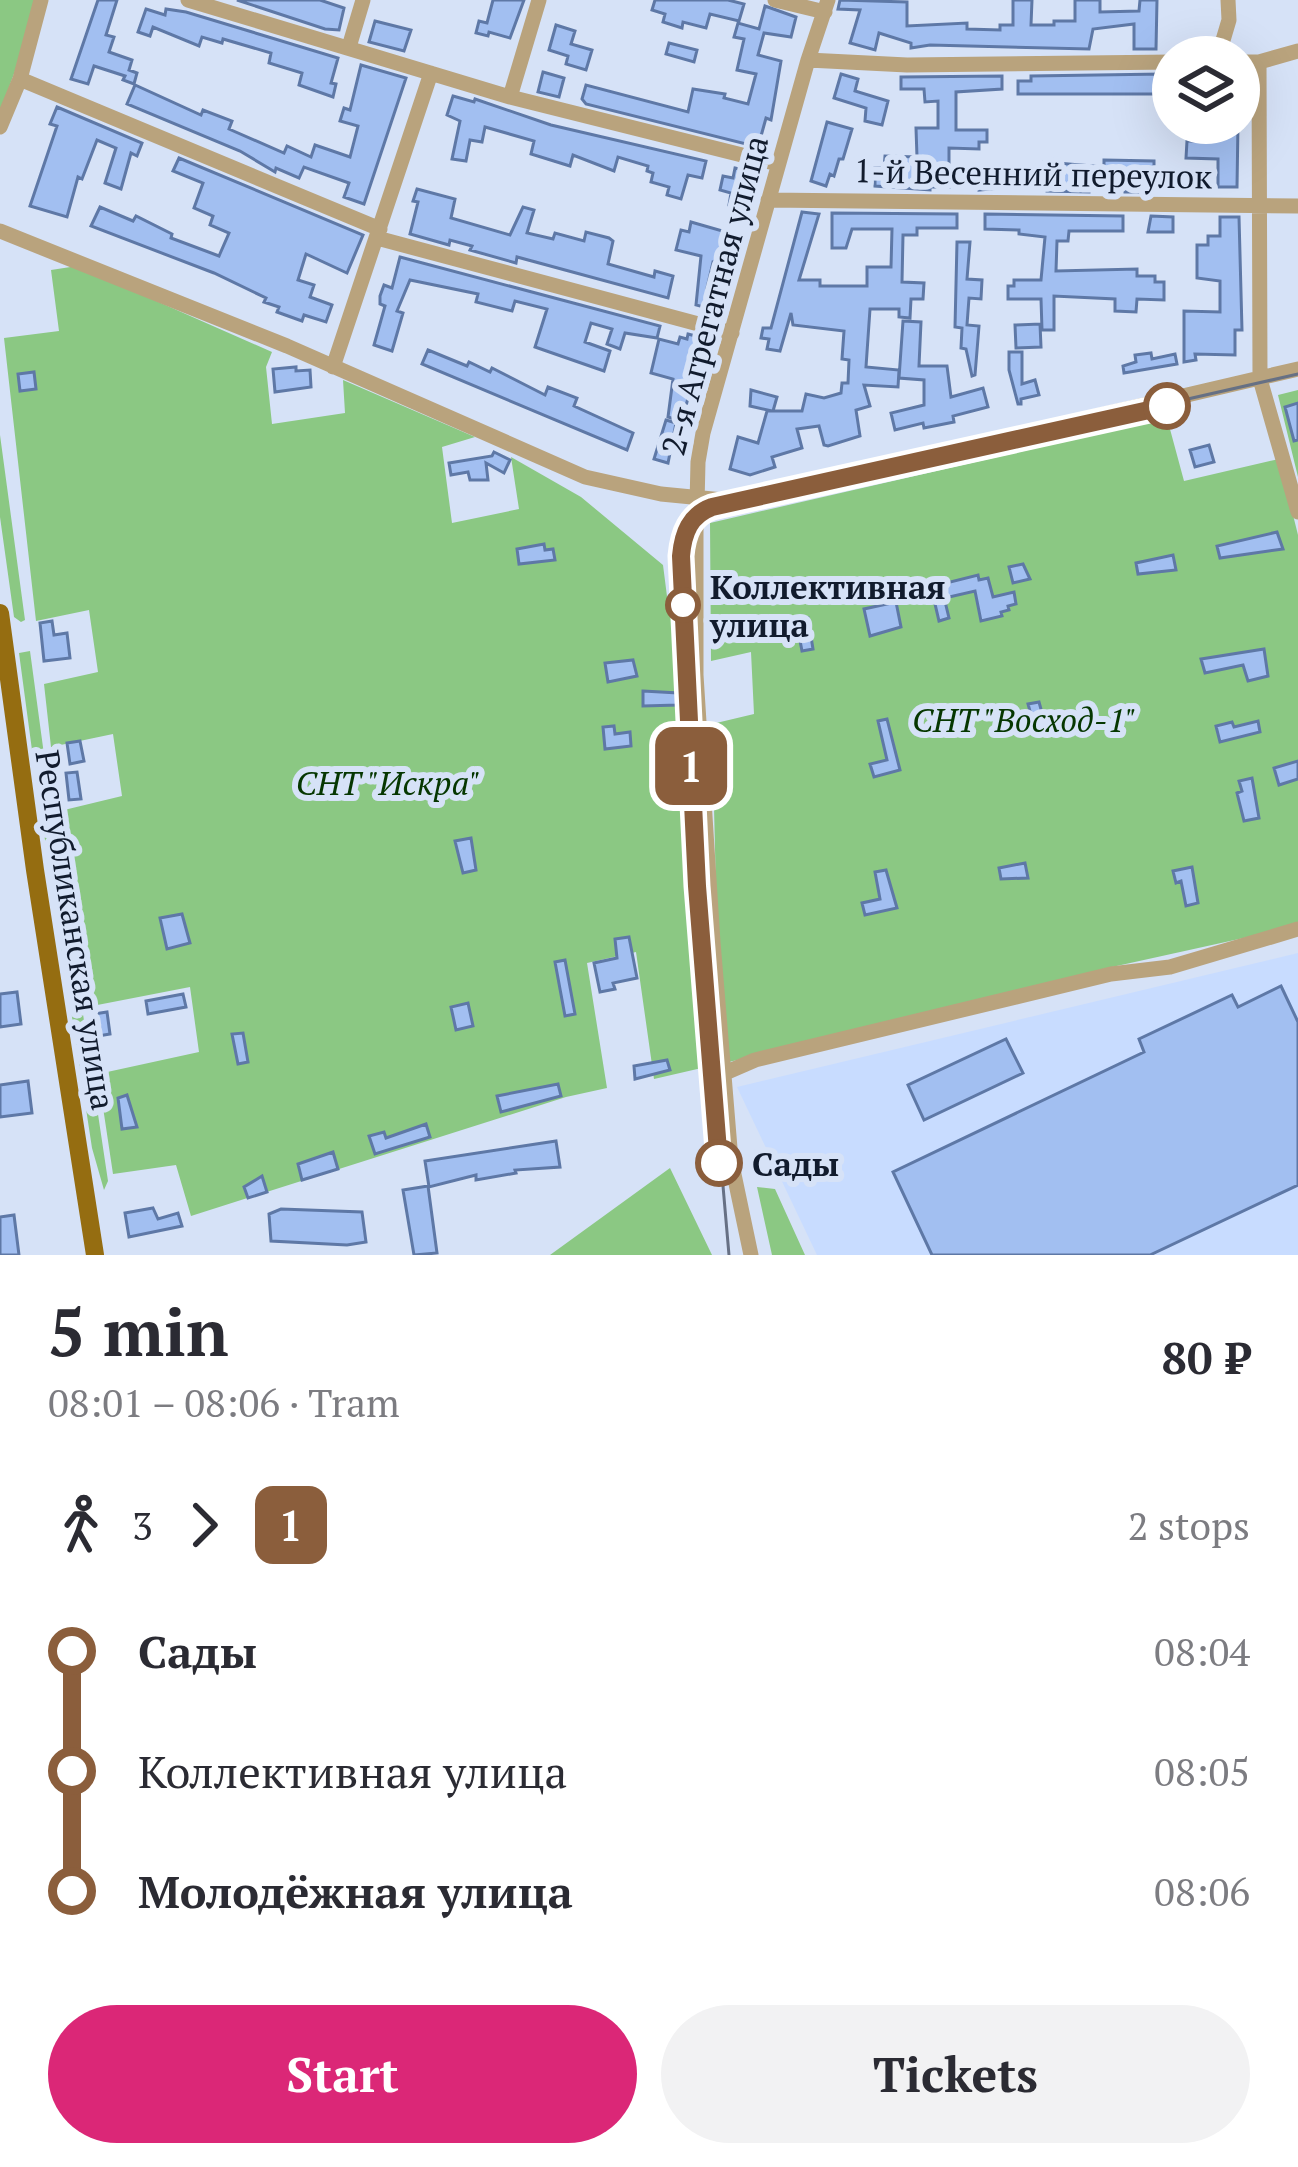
<!DOCTYPE html>
<meta charset="utf-8">
<style>
:root{--surface:#fff;--page:#f2f2f3;--text:#2b2b33;--muted:#7c7c81;--accent:#db2777}
body{margin:0;font-family:"PT Serif",serif;background:var(--page);color:var(--text);height:100vh;display:flex;flex-direction:column;font-size:45px;white-space:nowrap}
*{box-sizing:border-box;margin:0}
p{font-size:39px;color:var(--muted)}
.icon{flex:none;width:66px;height:66px;fill:none;stroke:currentColor;stroke-width:2;stroke-linecap:round;stroke-linejoin:round}
.map{position:relative;height:1255px;overflow:hidden}
.details{display:flex;flex-direction:column;background:var(--surface);flex:1}
.details>*{flex:none}
.badge{padding:0 24px;border-radius:18px;font-size:42px;line-height:78px}
.fabs{position:absolute;left:1152px;top:36px;display:grid;gap:24px}
.fabs a{display:grid;place-items:center;width:108px;height:108px;border-radius:50%;background:var(--surface);box-shadow:0 12px 48px #0002;font-size:60px}
.map>.badge{position:absolute;translate:-50% -50%;box-shadow:0 0 0 6px #fff}
.legs{display:flex;align-items:center;gap:18px;height:132px;padding:0 48px;font-size:39px}
.legs p{margin-inline-start:auto}
.headline{display:flex;align-items:center;justify-content:space-between;height:204px;padding:0 48px}
h1{font-size:66px;font-weight:700;line-height:90px}
.cta{display:flex;gap:24px;margin-top:auto;padding:24px 48px}
.cta a{flex:1;height:138px;border-radius:72px;background:var(--accent);color:#fff;font-size:48px;font-weight:700;line-height:138px;text-align:center}
.cta a+a{background:var(--page);color:var(--text)}
ul{padding:0 48px;list-style:none}
li{display:flex;align-items:center;gap:42px;height:120px;font-size:45px}
li i{display:grid;place-items:center;width:18px;height:100%;margin:0 15px;background:currentColor}
li i::after{content:'';width:30px;height:30px;margin:-15px;border:9px solid;border-radius:50%;background:var(--surface)}
li p{margin-inline-start:auto}
li:first-child i{background:linear-gradient(#0000 50%,currentColor 0)}
li:last-child i{background:linear-gradient(currentColor 50%,#0000 0)}
.map>svg:first-child{display:block}
.built{fill:#c8dcff}
.green{fill:#8bc883}
.building{fill:#a2bff1;stroke:#5e78a6;stroke-width:3}
.lines{fill:none;stroke-linecap:round;stroke-linejoin:round}
.minor{stroke:#b9a37d;stroke-width:15}
.major{stroke:#956d11;stroke-width:18}
.tram{stroke:#667084;stroke-width:3}
.minor-bridge{stroke:#b9a37d;stroke-width:15}
.line-1-casing{stroke:#fff;stroke-width:27}
.line-1{stroke:#8b5e3c;stroke-width:18}
.stop-1-dot{fill:#fff;stroke:#8b5e3c;stroke-width:6}
.labels{text-anchor:middle;dominant-baseline:central;stroke-width:12;stroke-linejoin:round;paint-order:stroke}
.street-label{font-size:33px;fill:#111b2d;stroke:#d6e2f7}
.stop-label{font-size:33px;font-weight:bold;fill:#111b2d;stroke:#d6e2f7;text-anchor:start}
.park-label{font-size:33px;font-style:italic;fill:#063701;stroke:#d6e2f7}
</style>
<div class="map">
<svg width="1298" height="1255" viewBox="0 0 1298 1255">
<rect width="100%" height="100%" fill="#d6e2f7"/>
<!-- built -->
<path class="built" d="M1298,953v302h-481l-80,-168z"/>
<!-- green -->
<path class="green" d="M0,0h41l-41,112z
M77,266l195,86 -6,15 6,57 73,-11 -2,-33 132,57 -33,10 10,76 67,-14 -8,-52 70,40 82,68 6,47 8,1 29,454 -52,12 -18,-127 -49,11 20,125 -41,9 -375,119 -15,-51 -63,9 -15,-100 101,-22 -9,-65 -103,20 -27,-196 62,-15 -9,-62 -62,13 -7,-63 54,-12 -9,-62 -53,11 -32,-283 55,-7 -8,-61z
M1298,390v87l-20,-82z
M1167,418l17,63 95,-22 19,76v391l-195,43 -374,93 -12,-130 -5,-208 42,-10 -3,-62 -40,9 -1,-138z
M0,435l25,185 -4,2 -7,-5 -14,-100z
M30,651l15,111 -6,5 -5,-2 -15,-112z
M48,780l60,401 -4,9 -12,-42 -56,-367z
M670,1168l42,87h-162z
M757,1187l18,2 30,66h-33z"/>
<!-- building -->
<path class="building" d="M98,0h19l-11,35 8,2 -5,15 23,8 -3,10 8,3 -3,11 -11,-4 2,-4 -31,-10 -6,18 -17,-5z
M237,0h83l24,8 -5,22 -14,-1z
M493,0h31l-14,38 -21,-6 -1,4 -12,-3 3,-12 8,2z
M655,0h73l16,4 -5,17 -29,-7 -4,14 -23,-6 -1,6 -19,-6 2,-8 -13,-4z
M840,0l67,2v24l60,-3v6l33,1v-5h13v-25h19l-1,25h23v-4h21v-21h25v12l39,-1 1,-11h17l-1,49h-22v-25l-41,5 -4,20 -159,-4 -19,3v-5l-32,-10 -4,17 -25,-7 10,-33 -22,-1z
M765,6l31,11 -5,20 -27,-4 -6,22 23,6 -10,59 -5,-2 -8,29 -172,-43 -4,-5 4,-14 102,27 5,-23 32,5 -1,4 24,6 8,-30 -19,-4 7,-31 -10,-2 4,-14 21,6z
M146,9l19,6 1,-6 20,3 152,46 -7,25 5,1 -3,13 -34,-12 3,-12 -33,-10 2,-10 -48,-14 -1,4 -20,-6 -3,9 -46,-19 -3,9 -12,-4z
M375,21l36,9 -7,21 -35,-9z
M556,25l19,6 -4,13 21,6 -6,20 -20,-6 2,-8 -19,-6z
M669,43l28,7 -3,12 -28,-8z
M361,65l45,13 -42,126 -20,-7 5,-14 -45,-16 -5,11 -23,-10 -1,4 -35,-21 -113,-47 8,-19 66,30 2,-5 29,11 -3,8 55,24 3,-7 24,11 4,-12 35,12 8,-31 -18,-5 4,-13 6,2z
M543,72l21,6 -5,19 -21,-5z
M841,74l17,5 -3,12 33,10 -6,24 -17,-4 1,-13 -32,-10z
M1163,74l4,3v16h6v11h-16v-10h-139v-13h13v-5z
M1002,76v13l-46,3v38h31v12h-8v7l-30,-1v39h-19v3l-55,-4v-18h9l1,-12 32,1 -1,-29h22v-27l-13,1 -1,-13h-23v-12z
M453,96l21,6 1,-3 76,26 155,36 -4,17 -14,-3 -7,24 -14,-4 2,-8 -18,-5 2,-9 -6,-2 1,-5 -30,-9 -4,14 -41,-16 -3,11 -39,-12 3,-13 -49,-14 -3,15 -12,-2 -4,21 -14,-2 8,-38 -13,-6z
M57,107l85,36 -5,13 -6,-3 -10,36 -16,-6 11,-35 -19,-8 -15,39 -4,-2 -11,40 -37,-11 27,-80 -7,-2z
M827,122l25,7 -9,30h-4l-5,17 -4,-2 -4,12 -15,-5z
M1218,123h20l-1,64h-19v-28l-32,-1 1,-17h27v-5h4z
M179,158l184,77 -16,38 -41,-19 -8,26 16,5 -4,12 22,8 -6,17 -22,-7 -2,6 -25,-9 2,-5 -15,-5 2,-4 -52,-25 -123,-47 9,-19 33,14 3,-5 36,18 -1,4 48,18 10,-23 -19,-8 3,-9 -19,-8 9,-25 -30,-12z
M1104,160l50,1v7l23,1v18h-25v5h-27v-6h-36v6l-42,-1v-5h-26l-42,4v-13h10v-9h55v-6l60,5z
M735,168l15,4 -8,35 -13,-2 2,-12 -11,-3 3,-14 10,2z
M417,189l38,10 -4,19 59,17 13,-28 11,3 -7,23 26,6 2,-6 29,8 2,-9 23,6 4,3 -5,23 46,13 1,-6 18,5 -5,22 -151,-41 -1,6 -46,-13 2,-4 -22,-6 -1,5 -39,-11 8,-32 -5,-1z
M802,212l17,2 -20,66h21v6h47v-19h24l1,-38h-40l-6,19h-14v-35l125,1v14h-40v7h-14l-1,47 22,1 -1,16h-12l-1,19 -11,-1v-8h-29l-4,58 33,3 -1,17 -34,-2 6,21 -14,4 4,26 -32,10 -4,-1 -5,-19 -22,3 5,19 -30,9 3,10 -25,8 -20,-6 8,-32 20,6 9,-32h5l-22,-5 1,-16 26,7 -4,14h29l4,-17 18,4 17,-5 1,-10h6l1,-23 -7,-1 2,-28 -51,-6 -2,-12 -11,38 -13,-2 2,-10 -8,-1 2,-10h8z
M985,214l138,2v15h-54l-1,10h-11l-1,30 81,-2v7h18v6h9v18l-27,-1 -1,13 -21,-1v-12l-61,-3v34h-12l-1,-31h-33v-13h6v-6h27l4,-43 -26,-3v-4l-34,-1z
M1151,216l22,1v15h-25z
M1220,217h19l3,113h-7v25l-40,-1 1,6 -12,2v-51l36,1v-31l-23,-3v-33h11v-9h12z
M691,222l42,12 -9,31 -11,-3 -6,26 8,1 -4,20 -15,-4 5,-49 -25,-6 5,-20 8,2z
M957,242h13l-3,37 15,1 -1,19 -12,-1 -2,27 12,1 -4,49 -3,1 -6,-27 -5,-1 1,-20 -7,-1z
M400,257l260,69 -3,12 -32,-5 -5,16 -13,-5 5,-15 -21,-6 -6,19 25,9 -6,20 -69,-24 12,-38 -32,-8 -3,10 -36,-9 2,-8 -68,-14 -13,31 6,2 -11,38 -18,-6 11,-39 -5,-2v-8l4,-11 8,3z
M903,321l18,1 -2,44h28l4,31 32,-9 5,19 -35,9 1,6 -30,6 -1,-5 -28,7 -4,-17 33,-8v-25l-25,-2z
M1040,324l1,23 -25,1 -1,-23z
M688,334l15,4 -18,72 4,1 -3,12 -18,-6 5,-38 -22,-6 8,-34 19,5 2,-7 7,2z
M428,350l39,16 2,-4 21,10 2,-4 53,27 3,-8 29,11 -3,8 59,27 -6,17 -205,-86z
M1009,352h13v32l13,-4 4,15 -18,4v5h-3l-9,-34z
M1151,353l1,6 23,-5 2,10 -53,9 -1,-7 13,-4 -1,-7z
M296,367v4l14,-1 1,17 -36,5 -2,-23z
M34,372l2,17 -16,2 -2,-17z
M1298,403v37l-4,1 -9,-34z
M666,420l10,3 -8,40 -14,-4z
M1209,445l5,17 -19,5 -5,-17z
M494,452l16,8 -6,13 -18,-10 2,17h-18l-2,-8 -17,3 -2,-12 43,-7z
M1277,532l6,17 -63,9 -3,-12z
M544,544l1,6 8,-1 2,11 -36,4 -2,-15z
M1173,555l3,15 -38,4 -2,-11z
M1023,564l7,15 -17,4 -4,-16z
M978,575l1,5 9,-2 5,19 21,-5 2,12 -8,2 1,4 -8,2 1,4 -21,5 -6,-30 -30,7 -3,-14z
M942,589l7,29 -10,3 -7,-30z
M896,602l5,25 -31,9 -6,-27z
M808,618l5,31 -11,2 -6,-31z
M52,621l2,14 13,-2 3,25 -26,3 -4,-38z
M1264,649l4,27 -20,5 -5,-16 -38,8 -4,-14z
M633,660l4,16 -29,6 -3,-19z
M643,691l35,2v12l-35,1z
M1039,702l8,29 -11,2 -8,-29z
M887,719l13,51 -26,7 -4,-13 17,-4 -9,-39z
M1258,721l2,11 -40,10 -4,-16 16,-4 2,5z
M614,726l1,8 15,-2 1,14 -26,3 -2,-22z
M80,741l4,20 -14,3 -3,-21z
M1298,761v18l-19,6 -5,-17z
M77,772l4,27 -12,1 -3,-27z
M1252,778l7,40 -15,3 -7,-28 5,-2 -3,-10z
M471,838l5,32 -13,3 -8,-32z
M1025,863l3,15 -27,1 -2,-11z
M1192,867l6,36 -12,3 -5,-25 -5,2 -3,-12z
M886,870l11,38 -32,7 -3,-12 18,-4 -5,-27z
M182,914l8,29 -23,6 -7,-31z
M629,937l8,41 -24,5 2,6 -15,3 -6,-29 23,-5 -2,-19z
M565,960l10,54 -10,2 -10,-54z
M1281,986l17,36v163l-148,70h-218l-39,-83 251,-120 -5,-13 93,-44 6,12z
M17,992l4,32 -21,3v-33z
M183,994l3,13 -38,7 -2,-13z
M468,1003l5,23 -17,4 -5,-23z
M107,1012l3,22 -12,2 -4,-22z
M243,1033l5,29 -10,2 -6,-30z
M1006,1039l17,34 -99,47 -16,-35z
M667,1060l3,10 -35,9 -1,-13z
M28,1081l4,32 -32,4v-32z
M558,1084l3,12 -60,16 -4,-16z
M127,1095l10,32 -15,2 -4,-31z
M426,1124l4,13 -55,17 -6,-18 15,-4 2,6z
M556,1141l4,26 -45,3 1,3 -40,7v-5l-47,12 -4,-26z
M333,1152l5,17 -36,11 -4,-16z
M262,1176l5,16 -19,6 -4,-11z
M428,1186l9,67 -23,2 -11,-65z
M153,1208l5,11 20,-6 4,13 -53,11 -4,-24z
M281,1209l81,3 4,30 -19,3 -76,-4 -2,-27z
M14,1215l5,40h-19v-38z"/>
<g class="lines">
<!-- minor -->
<path class="minor" d="M188,0l322,97 268,67
M775,0l50,12
M349,47l14,-47
M1218,57l11,-37 -1,-20
M808,60l99,5 266,-3
M1239,62h20l39,-11
M1259,62l1,317 38,133
M20,79l360,150
M510,97l29,-97
M0,127l20,-48 21,-79
M768,200l530,6
M0,231l287,115 298,131 76,17 62,6 148,-31 427,-100
M377,238l355,95
M333,367l98,-294
M697,504l1,-42 5,-29 105,-373 20,-60
M696,525v150l17,267 18,218 20,95
M725,1073l30,-13 356,-86 59,-7 128,-38"/>
<!-- major -->
<path class="major" d="M0,613l35,257 60,385"/>
<!-- tram -->
<path class="tram" d="M729,1255l-32,-369 -16,-330c1,-22 9,-41 31,-49l586,-133"/>
<!-- minor-bridge -->
<path class="minor-bridge" d="M696,525l1,-21"/>
</g>
<g class="lines">
<defs>
<path id="line-1" d="M719,1163l-22,-277 -16,-330c2,-23 9,-41 31,-49l455,-101"/>
</defs>
<!-- line-1 casing -->
<use href="#line-1" class="line-1-casing"/>
<!-- line-1 -->
<use href="#line-1" class="line-1"/>
</g>
<!-- markers -->
<g class="stop-1-dot">
<circle cx="1167" cy="406" r="21"/>
<circle cx="683" cy="605" r="15"/>
<circle cx="719" cy="1163" r="21"/>
</g>
<g class="labels">
<!-- street labels -->
<g class="street-label">
<text transform="translate(1033 173) rotate(1)">1-й Весенний переулок</text>
<text transform="translate(714 295) rotate(-75)">2-я Агрегатная улица</text>
<text transform="translate(76 930) rotate(81)">Республиканская улица</text>
</g>
<!-- stop labels -->
<g class="stop-label">
<text x="710" y="586">Коллективная<tspan x="710" dy="38">улица</tspan></text>
<text x="752" y="1163">Сады</text>
</g>
<!-- park labels -->
<g class="park-label">
<text x="1024" y="719">СНТ "Восход-1"</text>
<text x="388" y="782">СНТ "Искра"</text>
</g>
</g>
</svg>
<div class="fabs">
<a><svg class="icon" aria-label="layers" viewBox="0 0 24 24"><path d="M12 4l9 5-9 5-9-5zM3 14l9 5 9-5"/></svg></a>
</div>
<b class="badge" style="left:691px;top:766px;background:#8b5e3c;color:#fff">1</b>
</div>
<section class="details">
<div class="headline"><div><h1>5 min</h1><p>08:01 – 08:06 · Tram</p></div><b>80 ₽</b></div>
<div class="legs"><svg class="icon" aria-label="walk" viewBox="0 0 24 24"><circle cx="13" cy="4" r="2"/><path d="M13 8l-2 6 4 7M11 14l-3 7M7 12l3-4h3l4 4"/></svg>3<svg class="icon" aria-label="forward" viewBox="0 0 24 24"><path d="M9 5l7 7-7 7"/></svg><b class="badge" style="background:#8b5e3c;color:#fff">1</b><p>2 stops</p></div>
<ul>
<li><i style="color:#8b5e3c"></i><b>Сады</b><p>08:04</p></li>
<li><i style="color:#8b5e3c"></i><span>Коллективная улица</span><p>08:05</p></li>
<li><i style="color:#8b5e3c"></i><b>Молодёжная улица</b><p>08:06</p></li>
</ul>
<div class="cta"><a>Start</a><a>Tickets</a></div>
</section>
